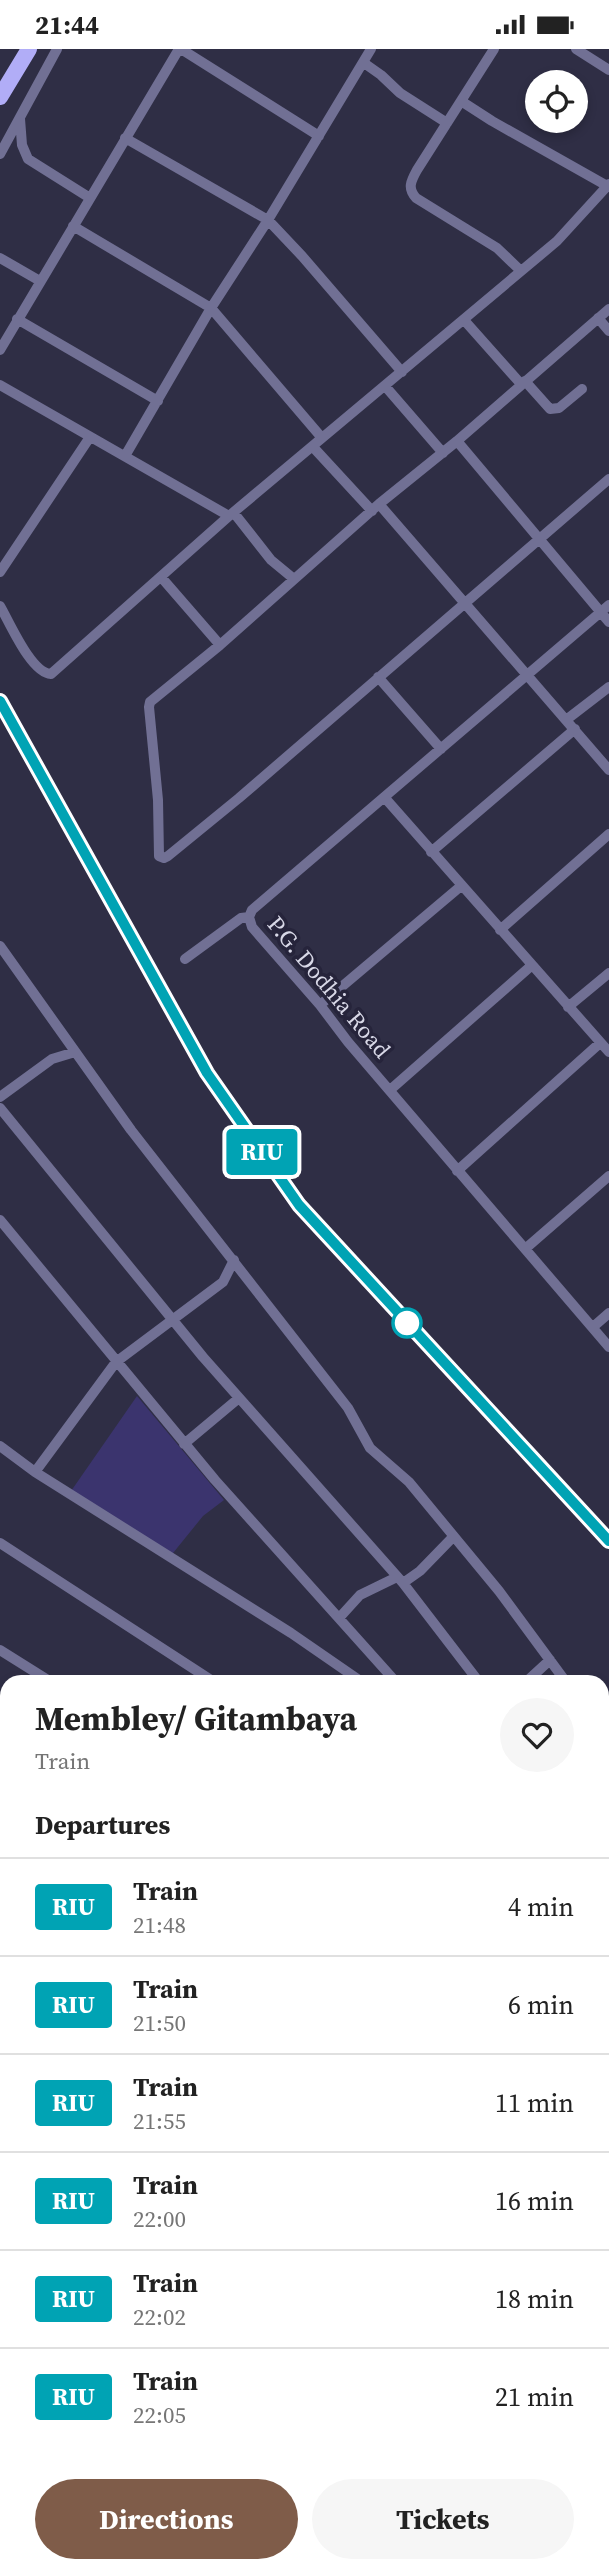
<!DOCTYPE html>
<style>
:root{--surface:#fff;--page:#f6f6f6;--text:#222;--muted:#767676;--line:#e0e0e0;--accent:#7f5c49}
body{margin:0;font-family:"Source Serif 4",serif;background:var(--page);color:var(--text);height:100vh;display:flex;flex-direction:column;font-size:26px;white-space:nowrap}
*{box-sizing:border-box;margin:0}
p{font-size:23px;color:var(--muted)}
.icon{flex:none;width:38px;height:38px;fill:none;stroke:currentColor;stroke-width:2;stroke-linecap:round;stroke-linejoin:round}
.map{position:relative;flex:1;overflow:hidden}
.details{position:absolute;left:0px;top:1626px;width:609px;height:898px;display:flex;flex-direction:column;background:var(--surface);border-radius:21px 21px 0 0;box-shadow:0 4px 10px #0003}
.details>*{flex:none}
.badge{padding:0 14px;border-radius:5px;font-size:24px;line-height:46px}
.controls{position:absolute;left:525px;top:21px;display:grid;gap:14px}
.controls a{display:grid;place-items:center;width:63px;height:63px;border-radius:50%;background:var(--surface);box-shadow:0 4px 10px #0003;font-size:35px}
.map>.badge{position:absolute;translate:-50% -50%;box-shadow:0 0 0 4px #fff}
h2{padding:0 35px;font-size:26px;line-height:63px}
.round{display:grid;place-items:center;flex:none;width:74px;height:74px;border-radius:37px;background:var(--page)}
.headline{display:flex;align-items:center;justify-content:space-between;height:119px;padding:0 35px}
h1{font-size:33px;font-weight:700;line-height:52px}
.action{display:flex;gap:14px;margin-top:auto;padding:14px 35px}
.action a{flex:1;height:80px;border-radius:42px;background:var(--accent);color:#fff;font-size:28px;font-weight:700;line-height:80px;text-align:center}
.action a+a{background:var(--page);color:var(--text)}
ul{padding:0;list-style:none}
li{display:flex;align-items:center;gap:21px;height:98px;padding:0 35px;border-top:2px solid var(--line)}
li div{flex:1}
li b{display:block;font-size:26px}
li em{font-style:normal}
li .badge{min-width:77px;font-weight:700;text-align:center}
.status{display:flex;justify-content:space-between;align-items:center;height:49px;padding:0 35px;background:var(--surface);direction:ltr}
.status svg{height:19px;fill:currentColor}
.map>svg:first-child{display:block}
.built{fill:#383653}
.green{fill:#3b346e}
.lines{fill:none;stroke-linecap:round;stroke-linejoin:round}
.minor{stroke:#717094;stroke-width:10}
.primary{stroke:#b1adf7;stroke-width:16}
.trunk{stroke:#bfbdf4;stroke-width:16}
.rail-casing{stroke:#c5c5d5;stroke-width:5}
.rail{stroke:#26243b;stroke-width:2.5;stroke-dasharray:8;stroke-linecap:butt}
.line-casing{stroke:#fff;stroke-width:16}
.line{stroke:#00a3b4;stroke-width:10}
.stop-dot{fill:#fff;stroke:#00a3b4;stroke-width:3.5}
.labels{text-anchor:middle;dominant-baseline:central;stroke-width:7;stroke-linejoin:round;paint-order:stroke}
.street-label{font-size:23px;fill:#d8d8e7;stroke:#26243b}
</style>
<div class="status"><b>21:44</b><svg viewBox="0 0 49 12"><path d="M0 12V9h3v3zM5 12V6h3v6zM10 12V3h3v9zM15 12V0h3v12zM26 1h20v11H26zM47 4h2v5h-2z"/></svg></div>
<div class="map">
<svg width="609" height="2522" viewBox="0 0 609 2522">
<rect width="100%" height="100%" fill="#2f2e45"/>
<!-- built -->
<path class="built" d="M0,1822l7,4 -2,130 -5,-3z"/>
<!-- green -->
<path class="green" d="M137,1347l87,104 -21,16 -34,42 -100,-64z
M0,2398l7,6v34l-7,12z"/>
<g class="lines">
<!-- minor -->
<path class="minor" d="M181,0l138,87
M494,0l-77,121c-6,11 -10,18 -1,28l81,50 24,23
M576,0l33,21
M364,14l17,12 19,18 47,30
M461,52l31,20 117,66
M20,70l2,26 6,14 62,39
M125,89l143,82 34,36 100,116
M0,105l57,-105
M73,177l138,82 111,130
M0,209l40,23
M609,260l-152,132 -78,63 -159,141 -70,57 -1,5 9,93 1,56 5,2 4,-2 71,-58 370,-319
M598,269l11,13
M17,270l141,82
M464,271l57,64
M0,301l179,-301
M525,332l25,28 9,-1 23,-19
M0,336l229,131
M385,337l58,67
M457,392l152,181
M313,398l59,64
M125,407l86,-148 57,-88 103,-171
M379,455l230,266
M234,464l37,47 23,19
M0,523l90,-135
M161,528l59,68
M609,556l-357,305 -3,7 3,10 68,78 28,37 261,305
M0,557c10,17 31,67 51,68l178,-158 328,-275 52,-57
M378,628l63,72
M566,671l43,-33
M385,749l224,254
M431,803l144,-123
M500,881l109,-96
M0,897l131,184 217,278 22,40 39,34 90,109 67,91
M185,910l56,-41 8,-1
M320,956l141,-119
M568,958l41,-34
M390,1041l141,-124
M0,1048l52,-38 23,-7
M0,1059l203,249 200,226 76,99
M457,1122l143,-128
M0,1171l215,260 181,202
M525,1200l84,-73
M593,1278l16,-14
M184,1395l55,-46
M0,1397l35,26 256,161 71,49
M35,1423l81,-110 107,-80 11,-22
M0,1494l214,139
M403,1534l17,-12 33,-34
M340,1568l20,-22 37,-18
M0,1601l51,32
M526,1633l24,-22
M602,1678l7,9
M602,1766l7,7
M602,1806l7,-8
M602,1862l7,4
M602,1968l7,4
M0,1993l7,-13
M0,2029l7,5
M602,2062l7,4
M0,2280l7,-10
M0,2355l7,-10
M0,2390l7,5
M602,2398l7,4
M217,2516l9,6
M578,2516l8,6
M79,2522l3,-6
M314,2522l3,-6"/>
<!-- primary -->
<path class="primary" d="M0,48l29,-48
M0,1723l7,5
M0,1803l7,4
M602,2092l7,5
M602,2175l7,4"/>
<!-- trunk -->
<path class="trunk" d="M0,1751l7,4
M0,1778l7,4
M602,2119l7,4
M602,2147l7,5"/>
<defs>
<path id="rail" d="M0,652l207,372 92,132 310,336"/>
</defs>
<!-- rail casing -->
<use href="#rail" class="rail-casing"/>
<!-- rail -->
<use href="#rail" class="rail"/>
</g>
<g class="lines">
<defs>
<path id="line" d="M0,652l207,372 92,132 310,336"/>
</defs>
<!-- line casing -->
<use href="#line" class="line-casing"/>
<!-- line -->
<use href="#line" class="line"/>
</g>
<!-- markers -->
<circle class="stop-dot" cx="407" cy="1274" r="14"/>
<g class="labels">
<!-- street labels -->
<g class="street-label">
<text transform="translate(329 938) rotate(50)">P.G. Dodhia Road</text>
</g>
</g>
</svg>
<div class="controls">
<a><svg class="icon" aria-label="locate" viewBox="0 0 24 24"><circle cx="12" cy="12" r="6"/><path d="M12 2v4M12 18v4M2 12h4M18 12h4"/></svg></a>
</div>
<b class="badge" style="left:262px;top:1103px;background:#00a3b4;color:#fff">RIU</b>
<section class="details">
<div class="headline"><div><h1>Membley/ Gitambaya</h1><p>Train</p></div><a class="round"><svg class="icon" aria-label="heart" viewBox="0 0 24 24"><path d="M12 20l-8-8c-3-5 5-10 8-4 3-6 11-1 8 4z"/></svg></a></div>
<h2>Departures</h2>
<ul>
<li><span class="badge" style="background:#00a3b4;color:#fff">RIU</span><div><b>Train</b><p>21:48</p></div><em>4 min</em></li>
<li><span class="badge" style="background:#00a3b4;color:#fff">RIU</span><div><b>Train</b><p>21:50</p></div><em>6 min</em></li>
<li><span class="badge" style="background:#00a3b4;color:#fff">RIU</span><div><b>Train</b><p>21:55</p></div><em>11 min</em></li>
<li><span class="badge" style="background:#00a3b4;color:#fff">RIU</span><div><b>Train</b><p>22:00</p></div><em>16 min</em></li>
<li><span class="badge" style="background:#00a3b4;color:#fff">RIU</span><div><b>Train</b><p>22:02</p></div><em>18 min</em></li>
<li><span class="badge" style="background:#00a3b4;color:#fff">RIU</span><div><b>Train</b><p>22:05</p></div><em>21 min</em></li>
</ul>
<div class="action"><a>Directions</a><a>Tickets</a></div>
</section>
</div>
